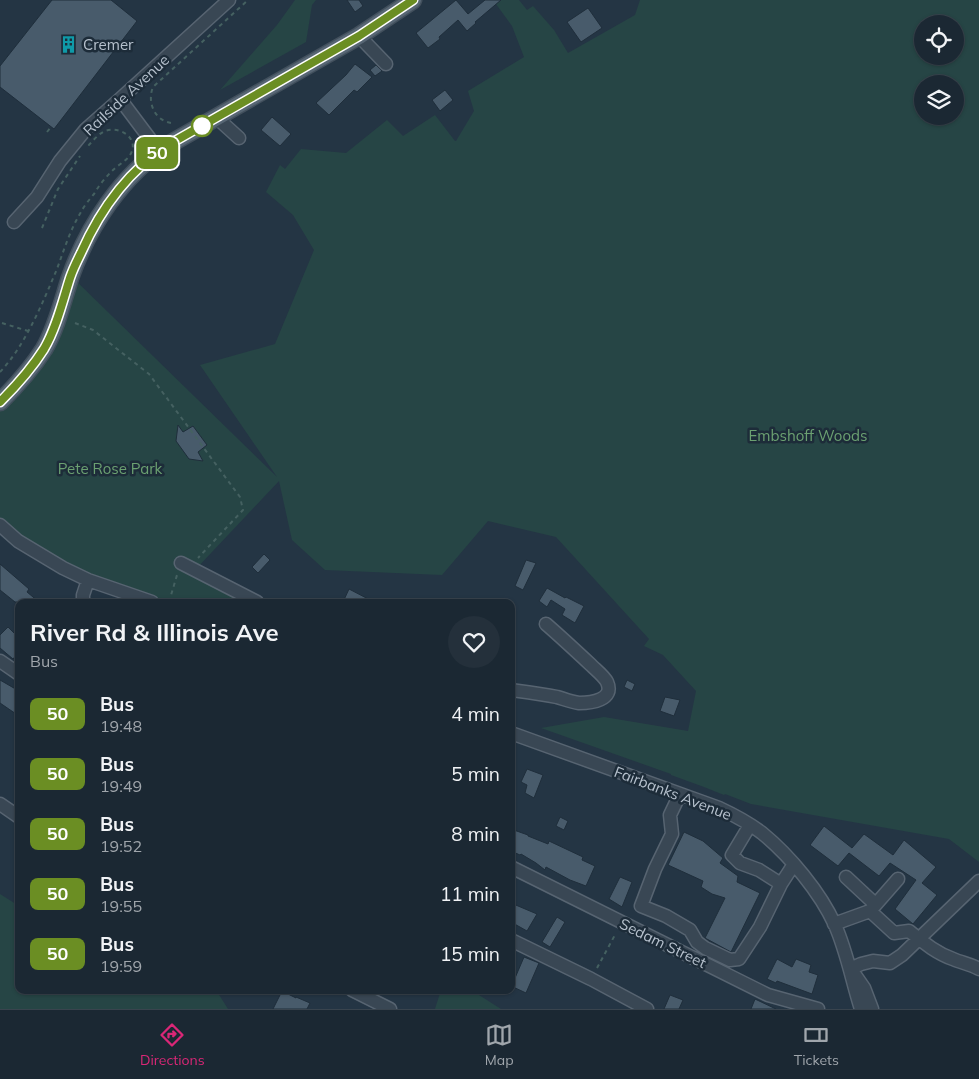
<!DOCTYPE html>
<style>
:root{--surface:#1b2833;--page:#24303b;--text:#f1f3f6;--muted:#a0a6ac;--line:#39444e;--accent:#db2777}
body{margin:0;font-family:Mulish,sans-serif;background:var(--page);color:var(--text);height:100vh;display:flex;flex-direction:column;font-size:19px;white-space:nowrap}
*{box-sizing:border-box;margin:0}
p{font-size:16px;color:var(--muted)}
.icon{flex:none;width:28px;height:28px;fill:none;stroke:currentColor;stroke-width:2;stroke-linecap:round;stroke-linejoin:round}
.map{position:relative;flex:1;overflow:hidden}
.details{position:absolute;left:15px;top:599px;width:500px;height:395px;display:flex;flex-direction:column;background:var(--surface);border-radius:10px;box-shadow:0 1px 4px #0004,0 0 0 1px var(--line)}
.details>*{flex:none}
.badge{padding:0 10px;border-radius:8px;font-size:18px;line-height:32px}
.fabs{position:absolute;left:914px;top:15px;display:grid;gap:10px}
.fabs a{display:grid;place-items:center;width:50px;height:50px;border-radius:50%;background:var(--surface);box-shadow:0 1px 4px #0004,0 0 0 1px var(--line);font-size:25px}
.map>.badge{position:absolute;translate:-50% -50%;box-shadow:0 0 0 2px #fff}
.round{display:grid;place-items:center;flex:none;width:52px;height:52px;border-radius:26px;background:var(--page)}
.summary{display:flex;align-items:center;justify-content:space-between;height:85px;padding:0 15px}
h1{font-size:24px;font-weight:700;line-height:38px}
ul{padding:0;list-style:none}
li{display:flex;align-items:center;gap:15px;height:60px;padding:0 15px}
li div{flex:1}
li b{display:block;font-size:19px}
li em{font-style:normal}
li .badge{min-width:55px;font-weight:700;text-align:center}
.tab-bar{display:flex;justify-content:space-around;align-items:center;height:70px;border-top:1px solid var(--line);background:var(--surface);font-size:14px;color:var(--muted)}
.tab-bar a{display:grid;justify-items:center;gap:2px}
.tab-bar .selected{color:var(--accent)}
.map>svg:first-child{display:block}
.green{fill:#264545;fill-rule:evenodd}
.building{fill:#485b6b;stroke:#1f2e3b}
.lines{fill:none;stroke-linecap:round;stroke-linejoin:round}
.minor-casing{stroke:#576471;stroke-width:15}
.major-casing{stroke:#42505d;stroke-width:19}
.path{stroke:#456161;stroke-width:2;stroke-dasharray:4 4;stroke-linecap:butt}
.minor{stroke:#394754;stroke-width:12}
.major{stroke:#576674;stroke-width:16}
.line-casing{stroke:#fff;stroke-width:11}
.line{stroke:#6b8e23;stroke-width:8}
.stop-dot{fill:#fff;stroke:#6b8e23;stroke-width:2.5}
.labels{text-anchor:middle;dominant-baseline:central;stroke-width:5;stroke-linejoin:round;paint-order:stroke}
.poi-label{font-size:15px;fill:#b6c1cd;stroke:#1d2c39;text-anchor:start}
.street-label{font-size:15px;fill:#b6c1cd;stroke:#1d2c39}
.park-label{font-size:15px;fill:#6ba071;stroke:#1d2c39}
</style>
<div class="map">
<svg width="979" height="1009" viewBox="0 0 979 1009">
<rect width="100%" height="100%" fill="#243544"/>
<!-- green -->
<path class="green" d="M295,0h21l-4,5 -6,37 -86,48 57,-65z
M493,0h26l8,10 6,-4 21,24 14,23 67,-38 5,-15h339v862l-30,-23 -198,-35 -26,-10 -1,1 -20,-8 -33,-12v-1l-130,-46 63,-11 84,14 8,-40 -33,-36 -19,-9 5,-7 -93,-102 -68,-16 -46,54 -117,-5 -33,-30 -13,-59 -84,89 62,32h-105l-64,-22 -88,-55v-123l21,-23 50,-103 206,201 -77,-112 75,-21 39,-94 -21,-35 -27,-23 14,-27 5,4 16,-20 45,4 41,-33 16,16 32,-21 20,26h1l18,-30 -6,-20 56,-34 -12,-31zM922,24h33v32h-33zM922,84h33v32h-33z
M0,894l19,12v84h197l12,19h-228z
M441,990h30l30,19h-66z"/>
<!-- building -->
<path class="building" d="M52,0h59l26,21 -83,108 -54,-42v-21z
M347,0h12l4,6 -8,6z
M456,0l12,14 17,-14h16l-26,22 1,1 -9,8 -9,-11 -19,17 1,2 -12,9 -12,-15z
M588,8l14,20 -21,14 -14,-20z
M355,64l17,13 -15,15 -3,-2 -25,25 -13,-12 30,-28z
M376,65l6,6 -7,5 -5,-6z
M445,90l8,10 -13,11 -8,-11z
M272,117l19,17 -11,12 -19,-16z
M178,425l5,7 10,-6 14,19 -9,7 5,9 -14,-2 -13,-18z
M264,554l6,6 -12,13 -6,-6z
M526,560l10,3 -13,27 -8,-4z
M0,564l29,25 -2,3 12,10h-24l-15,-12z
M547,588l18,10 1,-1 18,9 -9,17 -13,-8 3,-6 -14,-9 -4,7 -8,-6z
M349,589l25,13h-31z
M8,627l11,11v14l-6,7 -13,-11v-13z
M0,680l19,11v25l-19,-13z
M627,680l8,4 -3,7 -8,-4z
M665,697l15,3 -6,16 -14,-5z
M527,769l16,6 -9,23 -9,-5 2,-8 -6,-3z
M560,817l8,4 -4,9 -8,-4z
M824,826l28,22 12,-14 29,21 11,-15 32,27 -14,16 15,12 -24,29 -18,-15 21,-29 -26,-17 -11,13 -30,-23 -11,13 -28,-21z
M511,829l17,6v1l20,8 1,-3 34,16 -1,3 13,6 -9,20 -16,-6 -24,-13 -1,3 -9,-7 -15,-9 -1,1 -9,-4z
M684,832l19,9 20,17 -3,5 18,13 -1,6 23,11 -29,59 -26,-14 20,-40 -13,-4 -11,-7 2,-6 -35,-16z
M620,877l12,5 -10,25 -13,-8z
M511,903l26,11 -10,17 -16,-9z
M557,917l8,5 -15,25 -8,-5z
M524,957l15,6 -13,30 -15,-7v-10l4,2z
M777,959l15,8 4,-8 15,6 -2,7 9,3 -6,19 -35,-13 -1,2 -9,-4z
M282,991l14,7v-1l14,6 -3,6h-34z
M670,995l13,5 -4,9h-15z
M755,999l21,10h-25z"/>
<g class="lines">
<defs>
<path id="minor" d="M359,36l27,28
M120,99l39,52
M217,118l22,20
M14,222l23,-25 23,-36 26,-32 34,-30 109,-99
M0,525l18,16 45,27 25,12 64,22
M181,563l76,39
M83,602v-7l5,-15
M0,661l19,13
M511,690c15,2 31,4 46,7 7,2 14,5 22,6 12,0 36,-3 28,-21 -3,-6 -11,-12 -16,-17 -15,-14 -30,-28 -45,-41
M511,733l208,75c15,7 30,15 43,25 28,23 58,59 73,92 12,27 17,56 26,84
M680,794l-10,21 2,19 -17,35 -14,37 25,10 24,14 7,12 8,6 25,12 9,-1 21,-32 21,-43 13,-20
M0,804l19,13
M750,825l-18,30 8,8 19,7 22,14
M511,867l257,128 50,14
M846,877l29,27
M870,911l28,-32
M834,924l36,-13 24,22 15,-2c14,11 27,22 44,28 9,4 18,5 26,10
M511,940l80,39 56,30
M850,969l11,-5 12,-3 17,2 12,-8 77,-74
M855,975l9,13 8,21
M352,990l38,19"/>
<path id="major" d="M0,402c16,-16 32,-34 44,-53 12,-20 19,-49 26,-71 18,-52 52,-103 98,-133l191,-109 54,-36"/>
</defs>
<!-- minor casing -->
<use href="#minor" class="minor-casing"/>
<!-- major casing -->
<use href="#major" class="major-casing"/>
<!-- path -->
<path class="path" d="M171,123c-17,-3 -24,-21 -18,-36l95,-87
M47,132l4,-5
M42,228l16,-39 22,-33
M2,323l26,8
M75,323l18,7 56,44 91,123 3,13 -45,48
M0,372c25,-26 43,-70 57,-103 7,-19 13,-39 24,-57 3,-6 8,-12 13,-18 5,-9 12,-17 19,-24 6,-6 16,-10 19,-19 5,-15 -14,-25 -27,-20 -7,3 -12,10 -17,15
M169,602l8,-27
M597,968l19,-35"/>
<!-- minor -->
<use href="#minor" class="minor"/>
<!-- major -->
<use href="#major" class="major"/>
</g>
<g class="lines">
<defs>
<path id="line" d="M0,402c16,-16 32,-34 44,-53 12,-20 19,-49 26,-71 3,-9 7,-17 11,-25 19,-43 47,-82 87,-108l191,-109 54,-36"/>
</defs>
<!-- line casing -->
<use href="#line" class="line-casing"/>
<!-- line -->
<use href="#line" class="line"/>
</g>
<!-- icons -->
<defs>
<symbol id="building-bare" viewBox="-9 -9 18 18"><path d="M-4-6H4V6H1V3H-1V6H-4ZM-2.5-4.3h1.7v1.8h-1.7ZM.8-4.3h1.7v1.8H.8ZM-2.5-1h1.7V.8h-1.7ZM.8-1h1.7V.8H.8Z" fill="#0f9aa8" stroke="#1d2c39" stroke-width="2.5" paint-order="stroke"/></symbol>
</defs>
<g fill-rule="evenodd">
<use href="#building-bare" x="56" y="32" width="25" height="25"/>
</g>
<!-- markers -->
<circle class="stop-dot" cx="202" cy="126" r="10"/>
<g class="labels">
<!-- poi labels -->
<g class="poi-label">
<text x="83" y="44">Cremer</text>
</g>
<!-- street labels -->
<g class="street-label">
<text transform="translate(126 95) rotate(-43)">Railside Avenue</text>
<text transform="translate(673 793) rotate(21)">Fairbanks Avenue</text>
<text transform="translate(663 943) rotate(26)">Sedam Street</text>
</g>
<!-- park labels -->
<g class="park-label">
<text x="808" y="435">Embshoff Woods</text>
<text x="110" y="468">Pete Rose Park</text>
</g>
</g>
</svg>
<div class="fabs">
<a><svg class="icon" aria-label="locate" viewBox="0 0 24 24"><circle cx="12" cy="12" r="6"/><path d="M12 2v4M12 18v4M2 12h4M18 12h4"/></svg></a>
<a><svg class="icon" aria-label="layers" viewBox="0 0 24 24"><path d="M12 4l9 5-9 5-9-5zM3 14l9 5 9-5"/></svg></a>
</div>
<b class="badge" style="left:157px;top:153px;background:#6b8e23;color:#fff">50</b>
<section class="details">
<div class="summary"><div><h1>River Rd &amp; Illinois Ave</h1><p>Bus</p></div><a class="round"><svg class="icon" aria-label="heart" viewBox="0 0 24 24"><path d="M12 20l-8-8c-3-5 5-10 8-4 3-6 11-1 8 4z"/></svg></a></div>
<ul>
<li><span class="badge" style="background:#6b8e23;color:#fff">50</span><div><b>Bus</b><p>19:48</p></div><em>4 min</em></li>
<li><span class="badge" style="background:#6b8e23;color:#fff">50</span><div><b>Bus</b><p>19:49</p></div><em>5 min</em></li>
<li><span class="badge" style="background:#6b8e23;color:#fff">50</span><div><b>Bus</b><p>19:52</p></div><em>8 min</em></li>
<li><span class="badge" style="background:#6b8e23;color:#fff">50</span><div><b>Bus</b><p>19:55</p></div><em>11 min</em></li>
<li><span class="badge" style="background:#6b8e23;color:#fff">50</span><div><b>Bus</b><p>19:59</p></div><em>15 min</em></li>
</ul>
</section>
</div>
<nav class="tab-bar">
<a class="selected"><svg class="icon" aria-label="directions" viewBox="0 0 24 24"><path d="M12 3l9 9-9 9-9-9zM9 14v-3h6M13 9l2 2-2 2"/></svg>Directions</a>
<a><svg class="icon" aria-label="map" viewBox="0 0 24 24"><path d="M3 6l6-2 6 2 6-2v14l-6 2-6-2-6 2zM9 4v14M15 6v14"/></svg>Map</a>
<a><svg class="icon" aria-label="tickets" viewBox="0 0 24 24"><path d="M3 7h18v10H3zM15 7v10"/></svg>Tickets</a>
</nav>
